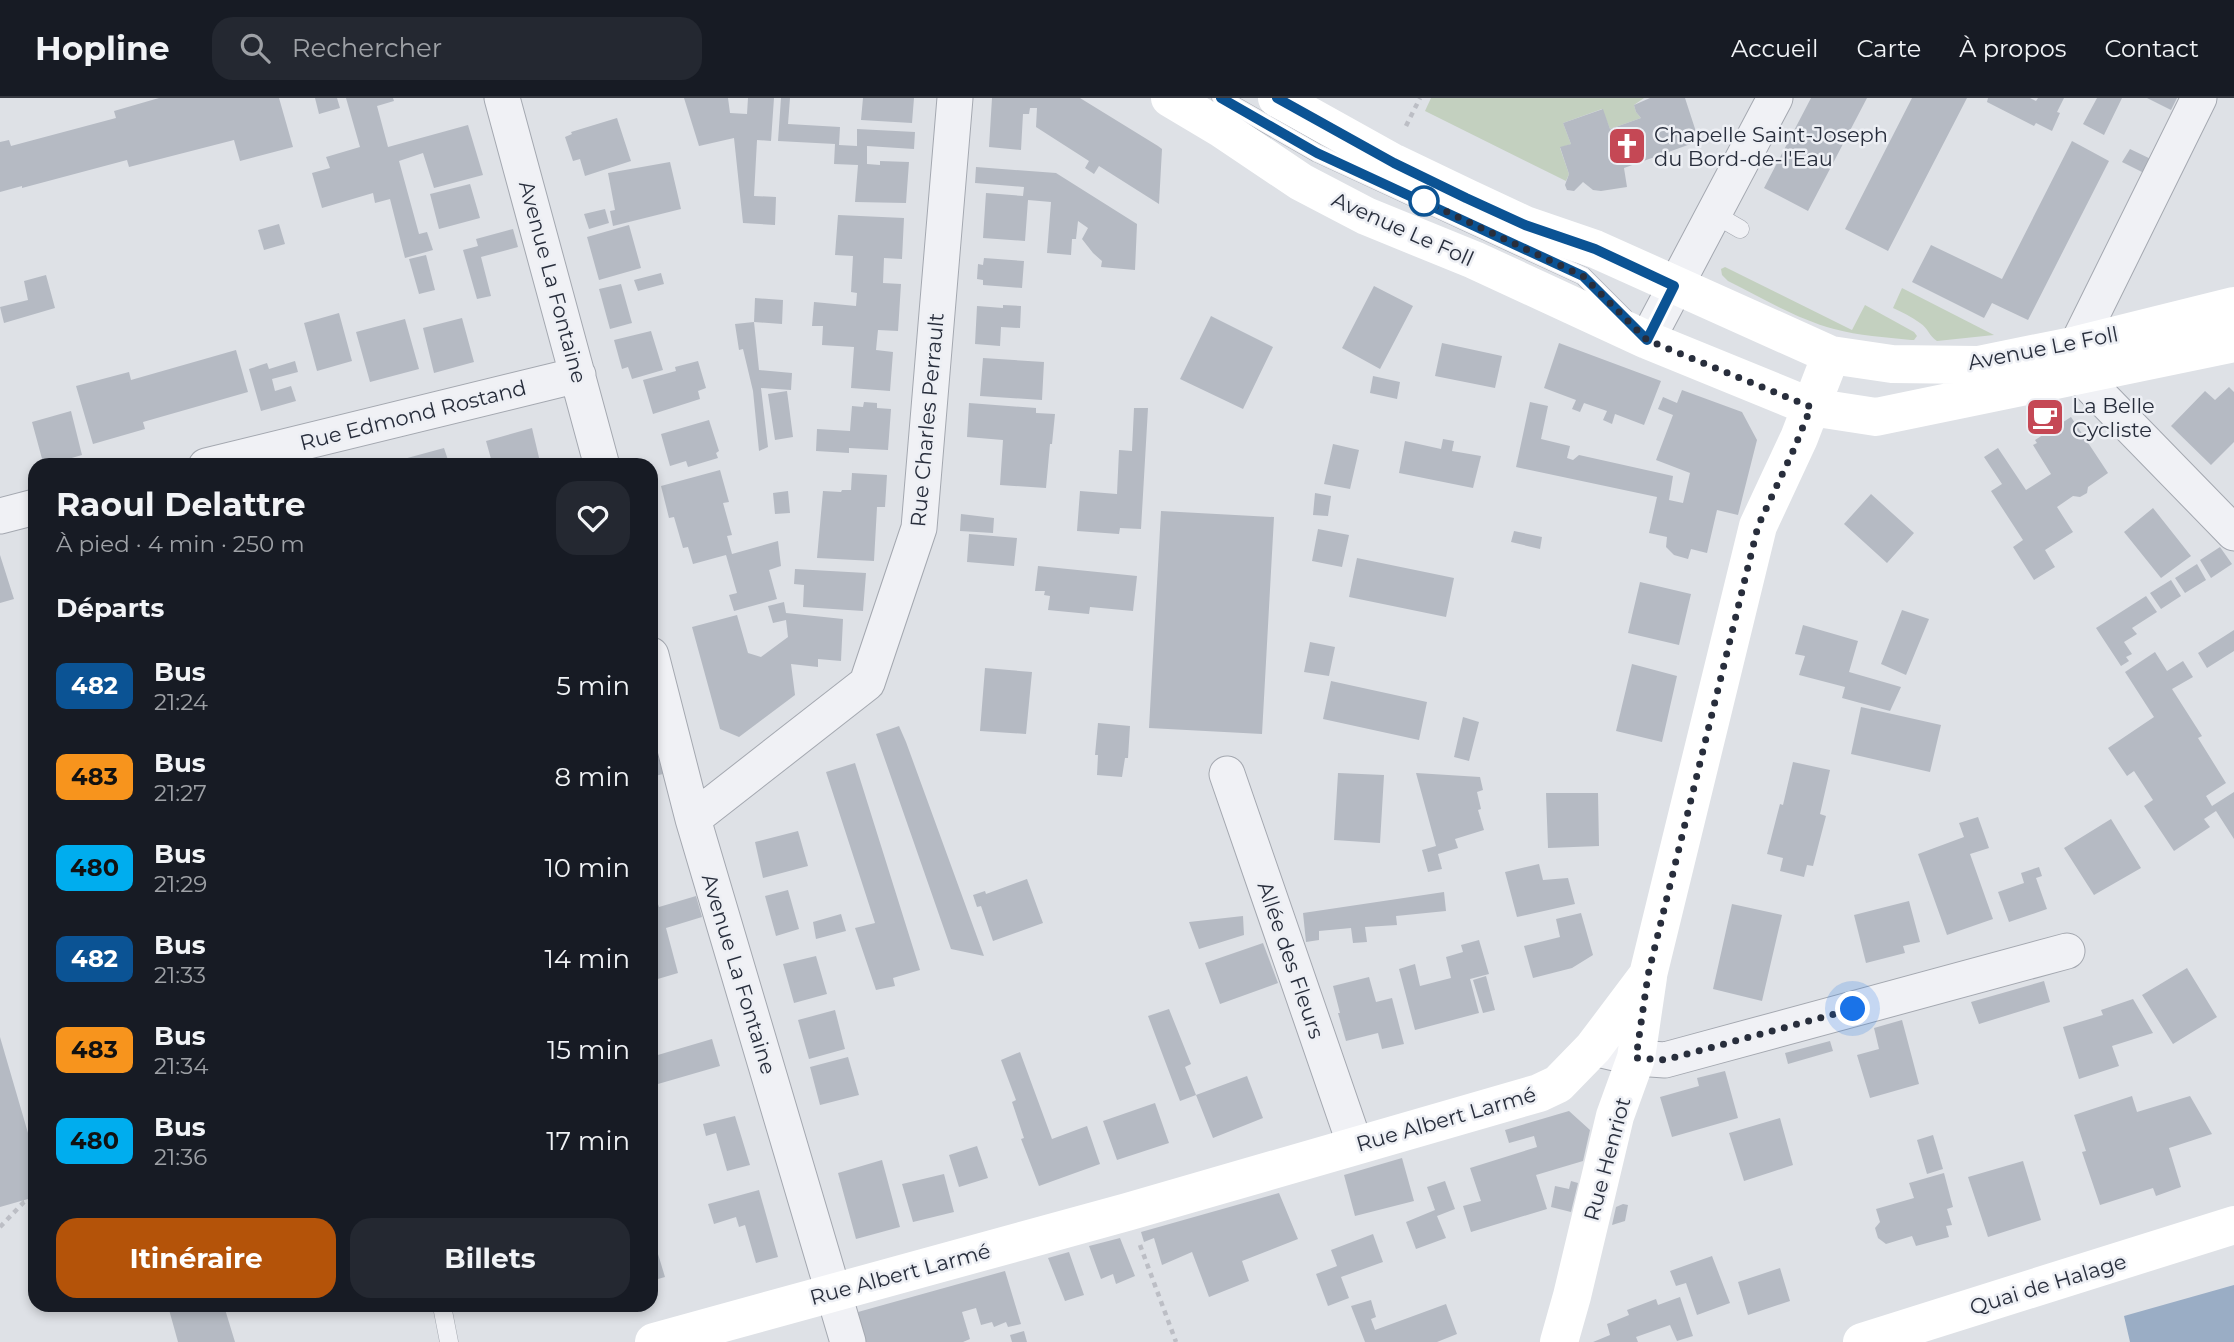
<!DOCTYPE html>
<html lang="fr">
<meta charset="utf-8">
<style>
:root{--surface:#171b24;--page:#242831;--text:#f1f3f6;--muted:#9ea1a6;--line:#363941;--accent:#b45309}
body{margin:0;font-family:Montserrat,sans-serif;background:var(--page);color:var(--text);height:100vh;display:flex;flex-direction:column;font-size:26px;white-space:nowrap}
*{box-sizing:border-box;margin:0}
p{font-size:23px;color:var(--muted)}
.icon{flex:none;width:38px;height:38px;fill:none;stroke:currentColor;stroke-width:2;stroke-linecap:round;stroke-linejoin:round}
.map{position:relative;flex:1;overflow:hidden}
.panel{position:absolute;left:28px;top:360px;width:630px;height:854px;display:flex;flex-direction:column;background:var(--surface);border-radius:21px;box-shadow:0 4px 10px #0003}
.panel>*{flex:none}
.badge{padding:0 14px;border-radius:10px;font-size:24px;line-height:46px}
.you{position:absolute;width:35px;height:35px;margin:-18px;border:5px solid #fff;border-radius:50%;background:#1a73e8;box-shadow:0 0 0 10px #1a73e833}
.map>.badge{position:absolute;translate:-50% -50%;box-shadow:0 0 0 4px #fff}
h2{padding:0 28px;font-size:26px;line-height:63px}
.round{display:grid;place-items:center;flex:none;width:74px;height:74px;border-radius:21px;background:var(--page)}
.head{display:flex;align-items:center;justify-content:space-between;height:119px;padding:0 28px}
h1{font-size:33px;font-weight:700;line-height:52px}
.cta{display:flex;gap:14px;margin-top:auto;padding:14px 28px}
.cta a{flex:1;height:80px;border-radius:21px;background:var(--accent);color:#fff;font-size:28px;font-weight:700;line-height:80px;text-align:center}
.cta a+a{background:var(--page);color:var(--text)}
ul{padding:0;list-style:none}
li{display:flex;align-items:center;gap:21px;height:91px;padding:0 28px}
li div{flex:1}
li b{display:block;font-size:26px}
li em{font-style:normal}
li .badge{min-width:77px;font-weight:700;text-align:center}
header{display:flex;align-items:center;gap:42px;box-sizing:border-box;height:98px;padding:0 35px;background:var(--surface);border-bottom:2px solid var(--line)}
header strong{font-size:33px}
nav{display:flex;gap:38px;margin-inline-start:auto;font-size:24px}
.search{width:490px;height:63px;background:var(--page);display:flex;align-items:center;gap:18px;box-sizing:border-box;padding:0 24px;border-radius:21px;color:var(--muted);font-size:26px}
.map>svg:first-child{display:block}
.green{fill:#c3d0bf}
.water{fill:#9aadc5}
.building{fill:#b5bac3}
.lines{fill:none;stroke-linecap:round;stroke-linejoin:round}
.lane-casing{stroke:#a4a8b0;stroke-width:19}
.street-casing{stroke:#a4a8b0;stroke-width:37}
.path{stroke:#bcbec5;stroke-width:4.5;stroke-dasharray:5 5;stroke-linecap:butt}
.lane{stroke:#f0f1f5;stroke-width:18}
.street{stroke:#f0f1f5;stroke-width:35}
.secondary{stroke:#fff;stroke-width:38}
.line-casing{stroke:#fff;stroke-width:16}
.line{stroke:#0b5394;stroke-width:10}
.walk{stroke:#282e3c;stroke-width:7;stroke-dasharray:0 12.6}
.stop-dot{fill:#fff;stroke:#0b5394;stroke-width:3.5}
.labels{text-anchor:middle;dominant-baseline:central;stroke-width:5;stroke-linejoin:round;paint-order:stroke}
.poi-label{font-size:21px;fill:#282e3c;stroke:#edeff4;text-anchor:start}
.street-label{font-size:21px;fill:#282e3c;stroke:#edeff4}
</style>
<header>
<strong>Hopline</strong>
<div class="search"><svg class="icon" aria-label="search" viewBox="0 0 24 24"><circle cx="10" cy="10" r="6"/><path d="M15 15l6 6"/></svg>Rechercher</div>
<nav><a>Accueil</a><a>Carte</a><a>À propos</a><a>Contact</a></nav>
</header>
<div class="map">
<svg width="2234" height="1244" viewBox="0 0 2234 1244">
<rect width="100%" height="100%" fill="#dee1e6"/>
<!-- green -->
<path class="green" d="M1431,0h213l-10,7 2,7 5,6 -31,11 -8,-20 -39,14 8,21 -11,4 9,26 -3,7 -141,-70z
M1725,169l127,63 13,-25 49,27 3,4 -3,4h-3c-26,-3 -52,-4 -77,-11 -37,-10 -72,-31 -106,-48l-6,-6 -1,-6z
M1902,190l92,47 -57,6c-8,-5 -9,-13 -17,-18 -8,-6 -18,-11 -27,-15z"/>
<!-- water -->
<path class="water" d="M2234,1187v57h-104l-6,-26z"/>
<!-- building -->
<path class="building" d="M159,0h120l14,49 -53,14 -6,-21 -105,27 -2,-7 -105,28v-2l-22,6v-50l9,-2 2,6 105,-28 -2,-7z
M315,0h22l3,10 -21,6z
M346,0h47l1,3 -17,5 11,41 80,-22 15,50 -49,13 -11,-35 -24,8 20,73 8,-2 6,18 -28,8 -15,-59 -15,4 -2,-10 -51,15 -10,-35 18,-5 -4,-11 34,-10z
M684,0h44l2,15 17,1 1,-16h26l-3,43 -14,-1 -3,56 22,1 -1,28 -32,-2 -9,-85 -35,8z
M781,0h9l-2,26 52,3 -1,18 18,1v-17l58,3 -1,17 -47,-3v18l13,1v-4l29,1 -3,41 -51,-1 3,-37 -24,-1 1,-20 -57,-3z
M863,0h51l-2,25 -51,-3z
M992,0h88l78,48 4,3 -3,55 -60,-38 -5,8 -9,-6 4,-7 -53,-34 1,-19h-7l-1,6h-6l-2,36 -32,-3z
M1650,0h35l14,43 -75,27 3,19 -26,4 -8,-1 -10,-8 -9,9 -7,-1 -2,-5 4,-11 -9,-27 11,-3 -8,-21 40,-14 7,20 31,-11 -5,-6 -2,-7z
M1811,0h56l-59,113 -44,-23z
M1912,0h55l-79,153 -43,-22z
M1988,0h42l6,3 2,-3h26l-7,14 3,1 -8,18 -16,-8 -2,3 -47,-24z
M2097,0h25l-18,37 -21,-11z
M2147,0h30l-6,12z
M617,20l14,43 -46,15 -5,-17 -7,2 -8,-24 7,-3 -1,-2z
M2072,43l37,20 -81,159 -36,-17 -8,15 -72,-36 19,-37 71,34z
M2130,51l27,13 -7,14 -28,-14z
M670,64l11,47 -68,17 -3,-15 5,-1 -7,-37z
M976,69l80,6 81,51 -2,46 -34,-3 1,-6 -9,-8 -11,-14 6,-11 -10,-7 -2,18h-4l-1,16 -24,-2 4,-51 -23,-2 -3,41 -42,-3 3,-45 37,3 1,-9 -49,-4z
M470,86l10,34 -41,11 -9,-35z
M605,111l4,14 -20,6 -5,-15z
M838,117l66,3 -2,41 -18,-1 -1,25 18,1 -3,47 -20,-1 -2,20 17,2 -3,39 -39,-3 3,-41 -32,-2 1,-19h-11l2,-24 42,4 1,-13 -6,-1 2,-36 -18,-1z
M279,126l6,20 -21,6 -6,-20z
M629,127l12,43 -42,12 -12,-43z
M513,131l5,18 -37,10 10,39 -14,3 -14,-49 15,-4 -2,-7z
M426,157l9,35 -16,4 -10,-35z
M984,160l40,3 -2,27 -39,-3v-5l-6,-1 1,-15 5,1z
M661,175l3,11 -26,7 -4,-11z
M46,177l9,33 -51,15 -4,-16 28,-7 -4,-19z
M621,186l11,39 -22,6 -11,-40z
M1374,188l39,20 -33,63 -38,-21z
M755,200l28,2 -1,24 -28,-2 5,48 33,3 -1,17 -30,-2 7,59 -9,4 -6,-60 -10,-42 -4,1 -4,-26 19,-2z
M1003,207l18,1 -1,22 -19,-1 -1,19 -25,-2 2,-38 26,2z
M339,215l13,48 -35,10 -13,-48z
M1211,218l62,31 -30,62 -63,-30z
M462,220l12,44 -40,11 -11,-45z
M405,221l14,50 -49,13 -14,-50z
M651,233l12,39 -31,9 -4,-12 -6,2 -8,-29z
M1442,245l60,13 -7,32 -60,-12z
M1559,245l102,38 -17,44 -29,-11 -3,10 -9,-4 4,-9 -23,-8 -4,9 -8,-3 4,-9 -32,-12z
M236,252l12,42 -105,30 2,7 -52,15 -17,-58 53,-14 2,8z
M983,260l61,4 -2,38 -62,-4z
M295,263l3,11 -26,7 3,12 16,-5 5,15 -35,10 -12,-42 18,-6 2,6z
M698,263l8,27 -8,3 2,8 -47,15 -10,-34 33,-9 -1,-4z
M1373,278l27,6 -3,17 -27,-6z
M2229,289l5,5v50l-23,23 -40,-39 34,-35 10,9z
M1682,292l60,22 15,28 -19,75 -21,-5 -10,43 -16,-4 -3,10 -14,-4 -8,-8 1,-10 -18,-4 8,-36 -141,-30 14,-65 18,4 -7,33 29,7 -3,12 6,2 6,-5 94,21 -4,24 14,3 7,-30 -34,-13 17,-45 -15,-6 5,-12 14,6z
M787,293l6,46 -18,3 -7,-46z
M864,304l13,1v5l14,1 -3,41 -39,-2v5l-33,-2 1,-22 33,2 2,-25 11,1z
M969,305l67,5v5l19,1 -3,30h-2l-4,44 -46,-3 3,-45 -36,-3z
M1134,310h14l-7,121 -21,-1 -1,6 -42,-3 3,-40 37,3 2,-44 13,1z
M71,313l11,44 -38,11 -12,-44z
M2071,319l37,56 -20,14 -1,6 -7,4 -7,-1 -16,11 16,25 -28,18 10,17 -21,13 -21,-33 10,-7 -32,-49 11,-7 -18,-27 14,-9 28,42 25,-16 -18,-29 4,-2 -2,-3z
M709,322l10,31 -3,2 2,5 -30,9 -2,-6 -16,5 -9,-32z
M532,330l9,38h-48l-7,-25z
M1443,341l11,2 -2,10 29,5 -8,32 -74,-15 6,-32 36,8z
M1333,346l26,6 -9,39 -26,-5z
M444,350l6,18h-49l-1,-6z
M720,372l9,32 -6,1 9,32 -5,1 5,18 46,-13 3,25 -12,4 8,29 -43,12 -5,-16 8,-2 -11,-38 -33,9 -5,-17 -5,1 -9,-31 -5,1 -8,-32z
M852,375l35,2 -2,32h-8l-3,54 -57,-3 6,-67 18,1 1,-2h9z
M788,393l2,22 -15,1 -2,-21z
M1315,395l16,3 -3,20 -15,-1z
M1871,396l43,39 -27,30 -43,-39z
M2153,410l38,48 -30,22 -37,-46z
M1161,413l113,6 -12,217 -113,-6z
M961,416l33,4 -1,15 -33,-2z
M1318,431l31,6 -7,32 -30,-6z
M1514,433l28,6 -2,12 -29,-7z
M969,436l48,4 -3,28 -47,-4z
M2220,449l12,17 -21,14 -11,-18z
M0,457l14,44 -14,4z
M1357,460l97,20 -8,39 -97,-20z
M2197,466l9,16 -21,13 -10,-15z
M1038,468l99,10 -4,35 -43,-4 -1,7 -41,-4 2,-14 -6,-1 1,-4h-10z
M795,471l71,4 -3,38 -60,-4 1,-22 -10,-1z
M2171,482l10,16 -20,13 -11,-16z
M1640,484l51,12 -12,51 -51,-12z
M2146,498l11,16 -25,16 5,6 -13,8 8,12 -6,3 3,4 -8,5 -25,-38z
M784,504l2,11 57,6 -2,42 -23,-2v8l-27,-3 4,31 -56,42 -19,-8 -28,-102 45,-12 11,38 13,4 27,-20 -2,-17 -13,3 -5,-17z
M1902,512l27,9 -23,56 -25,-11z
M1803,527l55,16 -9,31 52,15 -11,24 -48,-13 3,-11 -46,-12 6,-19 -10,-2z
M2234,532v21l-27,17 -9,-15z
M1310,544l25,5 -6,29 -25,-4z
M2155,554l12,19 16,-10 10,16 -21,12 30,47 -4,2 28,45 -20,13 6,10 22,-14v47l-18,-28 -12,8 6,8 -36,24 -30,-45 9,-6 -19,-29 -7,5 -19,-28 46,-31 -29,-45z
M1632,566l45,12 -15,66 -46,-11z
M985,570l47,4 -6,62 -46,-3z
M1331,583l96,21 -8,38 -96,-21z
M1861,609l80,18 -11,47 -79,-18z
M1463,619l16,5 -10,39 -15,-4z
M1098,625l32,3 -2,32h-3l-3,19 -25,-2 1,-20h-3z
M899,628l7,16 78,214 -33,-7 -75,-215z
M651,647h4l8,29 -12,3z
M1793,664l37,8 -10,44 6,2 -13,50 -6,-1 -3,12 -24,-6 3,-13 -16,-4 13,-50 3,1z
M855,665l65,207 -27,8 2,8 -19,4 -21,-62 20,-5 -49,-151z
M1338,675l46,2 -4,68 -46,-3z
M1416,675l64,4 3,13 -6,2 4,17 -3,1 6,20 -29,9 3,9 -20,6 4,15 -14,3 -6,-22 14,-4z
M1546,695h52l1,53 -51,2z
M1978,719l11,31 -19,6 23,65 -46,16 -29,-81 46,-17 -5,-14z
M2111,721l30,49 -47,27 -30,-47z
M798,733l10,35 -45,12 -8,-36z
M1539,766l4,16 25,-2 7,26 -58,13 -12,-45z
M2039,769l3,9 -6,2 11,31 -38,13 -11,-30 26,-9 -3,-10z
M1027,781l16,44 -50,18 -12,-35 -4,1 -4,-12 12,-4 1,3z
M651,786l8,23 37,-11 6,21 -36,11 12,45 -27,8z
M788,792l11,39 -23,7 -11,-40z
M1444,794l2,19 -50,5 1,9 -32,2 2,15 -14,1 -2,-15 -32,3v9l-13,2 -3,-29z
M1909,803l11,41 -17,4 2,7 -39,10 -12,-48z
M1732,806l50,11 -20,86 -49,-12z
M1581,815l12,42 -21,13 -39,10 -9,-32 36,-9 -4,-18z
M841,816l5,17 -30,8 -3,-17z
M1243,818l1,19 -45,14 -10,-27z
M1479,842l10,34 -19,5 9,34 -64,17 -16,-61 16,-5 5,22 31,-8 -5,-21 17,-5 -2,-7z
M1263,845l15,40 -58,21 -15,-41z
M816,858l11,38 -33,9 -11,-39z
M2187,870l30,49 -44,27 -31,-49z
M1486,878l9,34 -12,3 -10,-33z
M1369,879l7,25 16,-4 12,46 -22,5 -4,-16 -32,8 -8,-28h2l-7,-27z
M2044,883l6,21 -71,22 -8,-22z
M2133,901l20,34 -41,13 7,20 -40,13 -16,-52 40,-12 -2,-5z
M1169,911l22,55 -6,3 11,28 -16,6 -32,-85z
M835,912l10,39 -36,10 -11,-39z
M1902,922l17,64 -49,14 -13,-43 22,-6 -5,-21z
M0,939l35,120v40l-35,10z
M712,941l8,27 -69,20v-29z
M1830,943l3,10 -45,13 -3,-11z
M1020,954l32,87 35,-13 13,38 -61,22 -18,-47 3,-1 -12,-36 4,-2 -15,-40z
M848,959l11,38 -39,10 -10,-38z
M1725,973l13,47 -66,19 -12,-40 39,-11 -2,-8z
M1247,978l16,42 -50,20 -17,-43z
M2132,998l5,16 53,-16 22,38 -43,14 12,39 -25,9 -3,-8 -53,17 -18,-53 4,-1 -12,-36z
M1155,1005l14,40 -52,17 -14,-39z
M1569,1013l21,19 -7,31 -47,14 11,34 -76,23 -8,-26 18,-5 -11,-33 67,-21 -3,-11 -25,7 -4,-13z
M735,1018l15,49 -23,6 -11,-38 -10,3 -3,-12z
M1780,1020l13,47 -49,16 -15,-48z
M1933,1037l10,34 -16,5 -10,-34z
M977,1048l11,32 -29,9 -10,-32z
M1402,1060l12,43 -59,15 -11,-41z
M882,1062l18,67 -44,12 -18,-66z
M2023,1063l18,59 -53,17 -20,-60z
M1944,1075l9,34 -6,2 5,16 -6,1 3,11 -33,9 -4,-10 -26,8 -8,-6 -3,-10 5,-6 -4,-13 38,-11 -5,-15z
M944,1076l10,38 -41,10 -11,-38z
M1445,1083l10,28 -18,7 9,22 -30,11 -10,-27 29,-12 -8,-23z
M1571,1083l7,2 -7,29 -20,-5 4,-21 14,3z
M759,1092l19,67 -22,6 -11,-38 -6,2 -3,-10 -22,7 -6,-20z
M1279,1095l19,46 -56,22 7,20 -40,16 -17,-45 -30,13 -8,-27 -10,4 -3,-10z
M1623,1106l5,1 -3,16 -13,4 4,-18z
M651,1133l14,46 -14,4z
M1373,1136l10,28 -42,15 8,21 -21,8 -12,-32 21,-8 -6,-16z
M1120,1140l15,38 -19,8 -3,-10 -12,5 -12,-33z
M1069,1154l15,43 -19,6 -17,-43z
M1712,1158l18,47 -33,12 -11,-32 -10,3 -6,-15z
M1780,1170l10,33 -42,14 -10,-33z
M1005,1173l16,53 -13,3 -2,-5 -12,5 -2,-5 -11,3 -5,-17 -14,4 8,27 -7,3h-97l-8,-30z
M1680,1199l13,39 -16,5 -7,-16 -34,12 2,5h-45l17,-7 -3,-11 22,-9 -2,-5 29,-11 2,6z
M1371,1202l5,17 -5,2 4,11 71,-26 11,30 -20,8h-72l-14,-36z
M168,1208h56l11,36h-57z
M1024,1233l3,11h-15l-2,-7z"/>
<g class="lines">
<defs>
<path id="lane" d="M1221,0l96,55 266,123 41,41
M1714,116l26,15
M442,1208l7,36"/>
<path id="street" d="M502,0l100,368
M1647,242l128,-242
M2077,247l122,-247
M2081,278l153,157
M206,368l372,-91
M0,418l35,-9
M651,557l42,164 155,523
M1227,676l128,371
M693,721l174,-136 52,-155 36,-430
M1593,950l43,10 29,2 402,-109"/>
</defs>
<!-- lane casing -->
<use href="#lane" class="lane-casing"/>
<!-- street casing -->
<use href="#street" class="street-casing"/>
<!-- path -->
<path class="path" d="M1406,28l14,-28
M0,1129l24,-25 11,-3
M1140,1147l36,97"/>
<!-- lane -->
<use href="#lane" class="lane"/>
<!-- street -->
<use href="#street" class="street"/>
<!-- secondary -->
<path class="secondary" d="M1170,0l52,31 79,53 65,34 108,44 173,80 164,67 65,10 358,-74
M1277,0l117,65 73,35 58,27 70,24 236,106 61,9 86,1 99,-20 157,-39
M654,1244l473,-130 412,-119 19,-9 35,-36 55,-73 110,-449 41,-88 32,-83
M1559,1244l13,-46 43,-180 21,-58 12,-81
M1862,1244l372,-117"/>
</g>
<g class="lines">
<defs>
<path id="line" d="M1221,0l96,55 266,123 64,64 27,-54 -79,-37 -70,-24 -59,-27 -72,-35 -117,-65"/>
</defs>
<!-- line casing -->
<use href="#line" class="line-casing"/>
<!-- line -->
<use href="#line" class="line"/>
<!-- walk -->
<path class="walk" d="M1424,103l159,75 64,64 164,67 -17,42 -36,77 -110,449 -12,83 29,2 188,-51"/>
</g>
<!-- icons -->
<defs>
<symbol id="church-square" viewBox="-11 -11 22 22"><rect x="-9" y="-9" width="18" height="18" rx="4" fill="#c54855" stroke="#edeff4"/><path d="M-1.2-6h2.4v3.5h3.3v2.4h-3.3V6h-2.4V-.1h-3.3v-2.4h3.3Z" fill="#fff"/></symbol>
<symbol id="cafe-square" viewBox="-11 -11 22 22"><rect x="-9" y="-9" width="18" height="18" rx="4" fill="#c54855" stroke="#edeff4"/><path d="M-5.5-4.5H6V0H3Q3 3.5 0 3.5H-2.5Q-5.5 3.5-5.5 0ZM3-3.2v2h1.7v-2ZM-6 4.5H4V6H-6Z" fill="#fff"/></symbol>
</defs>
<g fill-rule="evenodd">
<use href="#church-square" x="1605" y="26" width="44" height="44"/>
<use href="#cafe-square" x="2023" y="297" width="44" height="44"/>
</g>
<!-- markers -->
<circle class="stop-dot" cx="1424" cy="103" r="14"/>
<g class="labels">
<!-- poi labels -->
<g class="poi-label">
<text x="1654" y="36">Chapelle Saint-Joseph<tspan x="1654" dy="24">du Bord-de-l'Eau</tspan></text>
<text x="2072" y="307">La Belle<tspan x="2072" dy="24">Cycliste</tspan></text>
</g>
<!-- street labels -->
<g class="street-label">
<text transform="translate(1403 131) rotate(24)">Avenue Le Foll</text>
<text transform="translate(553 184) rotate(75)">Avenue La Fontaine</text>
<text transform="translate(2043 250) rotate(-11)">Avenue Le Foll</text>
<text transform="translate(413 317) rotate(-14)">Rue Edmond Rostand</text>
<text transform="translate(927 322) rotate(-85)">Rue Charles Perrault</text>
<text transform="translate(1291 862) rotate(71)">Allée des Fleurs</text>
<text transform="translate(739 876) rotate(73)">Avenue La Fontaine</text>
<text transform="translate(1446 1021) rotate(-16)">Rue Albert Larmé</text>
<text transform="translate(1607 1061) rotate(-75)">Rue Henriot</text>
<text transform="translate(900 1176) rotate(-15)">Rue Albert Larmé</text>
<text transform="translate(2048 1186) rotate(-17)">Quai de Halage</text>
</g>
</g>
</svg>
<div class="you" style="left:1853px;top:911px"></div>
<section class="panel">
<div class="head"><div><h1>Raoul Delattre</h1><p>À pied · 4 min · 250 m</p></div><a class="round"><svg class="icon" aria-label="heart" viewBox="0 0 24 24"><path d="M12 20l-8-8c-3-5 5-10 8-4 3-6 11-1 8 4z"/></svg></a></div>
<h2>Départs</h2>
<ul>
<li><span class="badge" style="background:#0b5394;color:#fff">482</span><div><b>Bus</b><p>21:24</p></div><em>5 min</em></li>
<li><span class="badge" style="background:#f7941d;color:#111">483</span><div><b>Bus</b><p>21:27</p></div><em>8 min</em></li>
<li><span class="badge" style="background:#00adee;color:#111">480</span><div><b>Bus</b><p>21:29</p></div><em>10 min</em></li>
<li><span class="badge" style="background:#0b5394;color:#fff">482</span><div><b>Bus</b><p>21:33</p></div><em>14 min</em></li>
<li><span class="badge" style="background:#f7941d;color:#111">483</span><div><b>Bus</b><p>21:34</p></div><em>15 min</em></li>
<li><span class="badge" style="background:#00adee;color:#111">480</span><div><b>Bus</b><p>21:36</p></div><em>17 min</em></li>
</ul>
<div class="cta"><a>Itinéraire</a><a>Billets</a></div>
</section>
</div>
